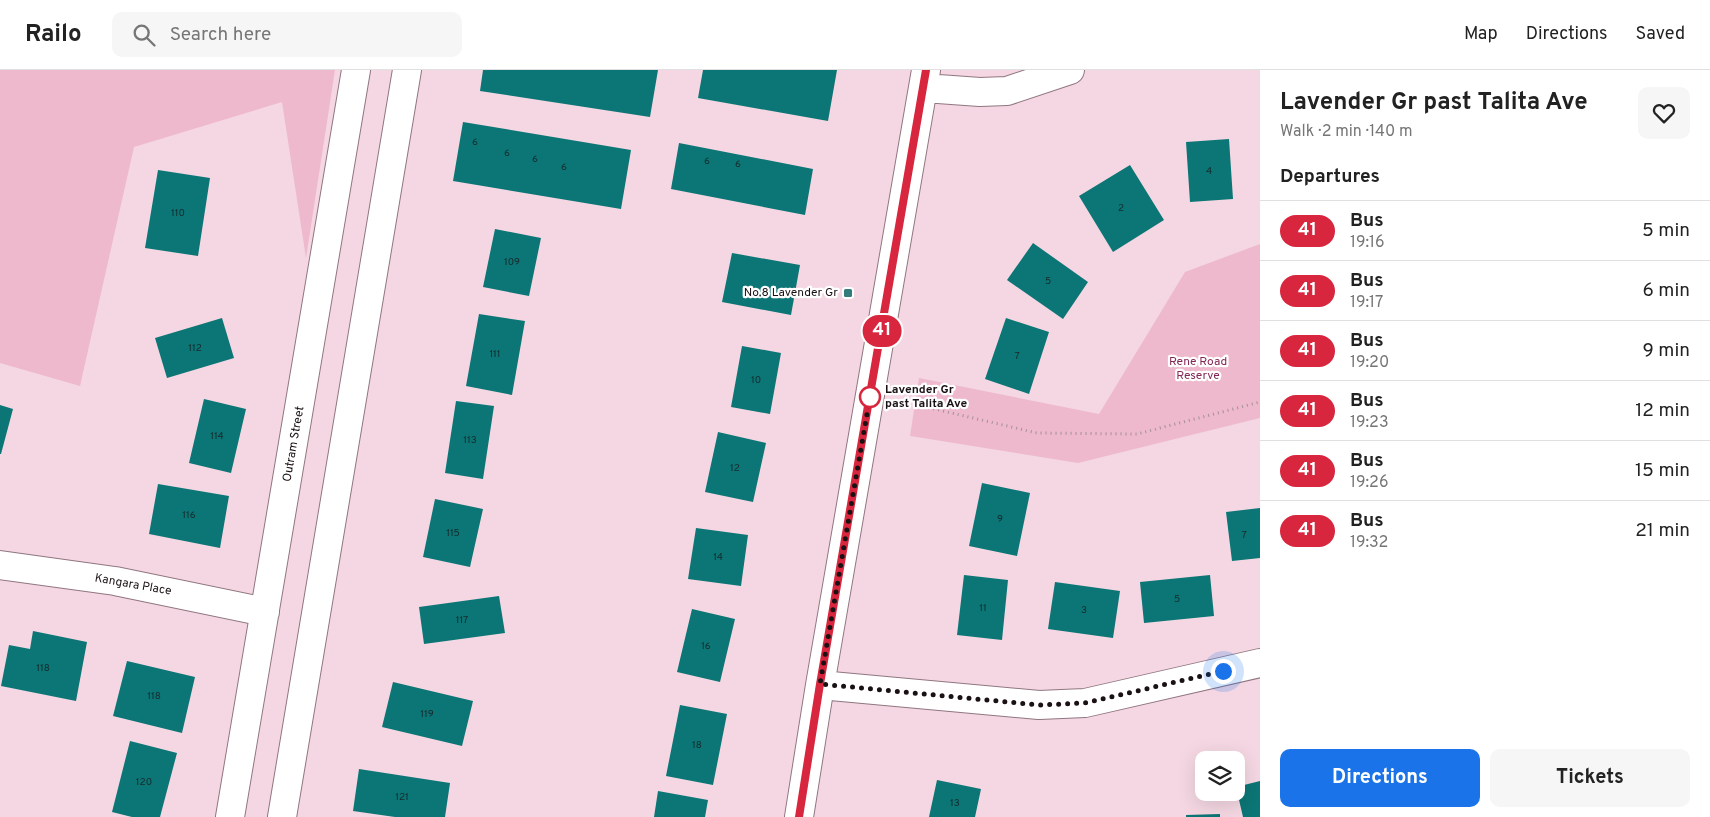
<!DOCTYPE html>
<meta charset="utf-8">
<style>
:root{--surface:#fff;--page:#f6f6f6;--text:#222;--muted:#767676;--line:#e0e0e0;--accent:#1a73e8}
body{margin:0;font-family:Overpass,sans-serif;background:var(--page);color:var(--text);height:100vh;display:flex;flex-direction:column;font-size:19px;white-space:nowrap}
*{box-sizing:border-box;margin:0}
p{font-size:16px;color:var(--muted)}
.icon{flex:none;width:28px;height:28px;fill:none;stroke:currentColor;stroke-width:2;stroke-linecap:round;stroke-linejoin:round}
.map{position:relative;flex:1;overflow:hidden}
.sheet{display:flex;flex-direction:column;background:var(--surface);width:450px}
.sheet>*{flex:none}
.badge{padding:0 10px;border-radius:16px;font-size:18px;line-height:32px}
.controls{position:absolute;left:1195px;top:681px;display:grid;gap:10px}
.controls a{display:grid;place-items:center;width:50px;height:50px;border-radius:10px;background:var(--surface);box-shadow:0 5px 20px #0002;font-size:25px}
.you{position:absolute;width:25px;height:25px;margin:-12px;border:4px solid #fff;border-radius:50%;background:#1a73e8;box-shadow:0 0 0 8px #1a73e833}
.map>.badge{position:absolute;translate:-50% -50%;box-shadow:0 0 0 2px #fff}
h2{padding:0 20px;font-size:19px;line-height:45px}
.round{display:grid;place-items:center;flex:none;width:52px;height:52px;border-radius:10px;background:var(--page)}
.head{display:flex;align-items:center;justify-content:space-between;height:85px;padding:0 20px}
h1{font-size:24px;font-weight:700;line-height:38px}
.action{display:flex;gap:10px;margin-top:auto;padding:10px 20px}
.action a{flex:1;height:58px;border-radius:10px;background:var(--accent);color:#fff;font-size:20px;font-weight:700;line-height:58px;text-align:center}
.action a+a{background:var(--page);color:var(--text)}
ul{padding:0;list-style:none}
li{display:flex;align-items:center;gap:15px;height:60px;padding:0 20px;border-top:1px solid var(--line)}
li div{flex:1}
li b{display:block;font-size:19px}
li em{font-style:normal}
li .badge{min-width:55px;font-weight:700;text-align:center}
header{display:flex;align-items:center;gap:30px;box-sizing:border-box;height:70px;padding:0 25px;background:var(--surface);border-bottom:1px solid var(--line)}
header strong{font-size:24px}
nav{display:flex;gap:28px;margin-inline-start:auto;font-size:18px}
.search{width:350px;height:45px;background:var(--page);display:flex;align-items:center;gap:12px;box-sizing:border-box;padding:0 18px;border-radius:10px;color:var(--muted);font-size:19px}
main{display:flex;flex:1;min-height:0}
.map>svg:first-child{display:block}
.green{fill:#eeb9cd}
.building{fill:#0c7575}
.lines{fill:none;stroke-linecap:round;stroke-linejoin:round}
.minor-casing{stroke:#907680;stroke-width:30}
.path{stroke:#a59098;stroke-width:3;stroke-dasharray:1 4;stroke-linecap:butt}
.minor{stroke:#fff;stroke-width:28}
.line-casing{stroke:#fff;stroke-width:11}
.line{stroke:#d7263d;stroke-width:8}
.walk{stroke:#1a1114;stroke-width:5;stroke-dasharray:0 9}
.poi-dot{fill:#337c7c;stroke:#fff;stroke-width:2}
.stop-dot{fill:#fff;stroke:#d7263d;stroke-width:2.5}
.labels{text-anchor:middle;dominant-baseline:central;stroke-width:4.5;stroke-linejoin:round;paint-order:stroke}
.number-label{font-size:10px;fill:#162a2c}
.poi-label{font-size:12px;fill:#1a1114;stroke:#fff;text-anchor:end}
.park-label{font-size:12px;fill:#852755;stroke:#fff}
.stop-label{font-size:12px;font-weight:bold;fill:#1a1114;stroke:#fff;text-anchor:start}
.street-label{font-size:12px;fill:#1a1114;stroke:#fff}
</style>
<header>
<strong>Railo</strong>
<div class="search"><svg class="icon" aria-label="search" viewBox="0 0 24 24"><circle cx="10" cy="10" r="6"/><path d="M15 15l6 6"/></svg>Search here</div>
<nav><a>Map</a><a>Directions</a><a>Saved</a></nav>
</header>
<main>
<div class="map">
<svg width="1260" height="747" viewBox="0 0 1260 747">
<rect width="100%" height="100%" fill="#f4d7e2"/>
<!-- green -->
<path class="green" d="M0,0h335l-29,188 -24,-156 -148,45 -54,239 -80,-23z
M1260,174v174l-182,45 -168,-27 9,-58 180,36 86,-142z"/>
<!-- building -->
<path class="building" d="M483,0h175l-8,47 -170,-26z
M703,0h134l-9,51 -130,-23z
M463,52l168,28 -10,59 -168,-28z
M1229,69l4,60 -43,3 -4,-60z
M679,73l134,26 -8,46 -134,-26z
M1130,95l34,55 -51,32 -34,-56z
M158,100l52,8 -12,78 -53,-8z
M495,159l46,9 -12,58 -46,-9z
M1033,173l55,39 -25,37 -56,-39z
M732,183l68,12 -9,50 -69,-13z
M479,244l46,7 -13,74 -46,-9z
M222,248l12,40 -67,20 -12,-40z
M1006,248l43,14 -20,62 -44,-15z
M742,276l39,7 -11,61 -39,-7z
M204,329l42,10 -15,64 -42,-10z
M456,331l38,5 -11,73 -38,-6z
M0,335l13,4 -12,45h-1z
M718,362l48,11 -13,59 -48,-10z
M982,413l48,10 -13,63 -48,-10z
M158,414l71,12 -9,52 -71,-14z
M435,429l48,10 -13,58 -47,-10z
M1260,438v50l-28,3 -6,-49z
M696,458l52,7 -7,51 -53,-7z
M964,505l44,5 -6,60 -45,-5z
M1210,505l4,41 -70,7 -4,-41z
M1055,512l65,9 -7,47 -65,-9z
M499,526l6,37 -81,11 -5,-37z
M692,539l43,10 -15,63 -43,-10z
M33,561l54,11 -11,59 -75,-15 8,-41 21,4z
M127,591l68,16 -13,56 -69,-17z
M393,612l80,19 -11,45 -80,-19z
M680,635l47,9 -14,71 -47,-9z
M130,671l47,12 -17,64h-28l-20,-5z
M359,699l91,14 -5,34h-50l-42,-6z
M937,710l44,9 -6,28h-46z
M1260,711v36h-17l-7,-30z
M658,721l50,9 -3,17h-51z
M1220,744v3h-34v-2z"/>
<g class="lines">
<defs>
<path id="minor" d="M924,18l56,4 27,-1 63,-21
M0,495l115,16 150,31
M820,615l219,20 46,-2 175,-40
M230,747l126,-747
M282,747l125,-747
M799,747l21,-132 106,-615"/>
</defs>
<!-- minor casing -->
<use href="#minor" class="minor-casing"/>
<!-- path -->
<path class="path" d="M909,333l128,30 100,1 123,-32"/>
<!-- minor -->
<use href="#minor" class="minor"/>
</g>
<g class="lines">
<defs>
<path id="line" d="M799,747l21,-133 106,-614"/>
</defs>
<!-- line casing -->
<use href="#line" class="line-casing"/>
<!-- line -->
<use href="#line" class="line"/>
<!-- walk -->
<path class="walk" d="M870,327l-50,287 219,21 46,-2 138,-32"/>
</g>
<!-- markers -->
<rect class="poi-dot" x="843" y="218" width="10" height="10" rx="2.5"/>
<circle class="stop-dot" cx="870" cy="327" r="10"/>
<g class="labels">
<!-- number labels -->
<g class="number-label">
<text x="475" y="72">6</text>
<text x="507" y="83">6</text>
<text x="535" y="89">6</text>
<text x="707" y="91">6</text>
<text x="738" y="94">6</text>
<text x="564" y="97">6</text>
<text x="1209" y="101">4</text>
<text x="1121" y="138">2</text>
<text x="178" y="143">110</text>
<text x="512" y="192">109</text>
<text x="1048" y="211">5</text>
<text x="195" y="278">112</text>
<text x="495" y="284">111</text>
<text x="1017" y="286">7</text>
<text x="756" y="310">10</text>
<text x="217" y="366">114</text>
<text x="470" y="370">113</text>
<text x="735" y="398">12</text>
<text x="189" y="445">116</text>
<text x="1000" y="449">9</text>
<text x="453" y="463">115</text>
<text x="1244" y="465">7</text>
<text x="718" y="487">14</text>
<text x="1177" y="529">5</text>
<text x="983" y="538">11</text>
<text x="1084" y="540">3</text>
<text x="462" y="550">117</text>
<text x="706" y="576">16</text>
<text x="43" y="598">118</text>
<text x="154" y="626">118</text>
<text x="427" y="644">119</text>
<text x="697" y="675">18</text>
<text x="144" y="712">120</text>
<text x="402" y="727">121</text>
<text x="955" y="733">13</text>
</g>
<!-- poi labels -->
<g class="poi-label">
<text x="838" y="223">No.8 Lavender Gr</text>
</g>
<!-- park labels -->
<g class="park-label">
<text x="1198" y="292">Rene Road<tspan x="1198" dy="14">Reserve</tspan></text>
</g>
<!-- stop labels -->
<g class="stop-label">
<text x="885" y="320">Lavender Gr<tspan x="885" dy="14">past Talita Ave</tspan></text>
</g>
<!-- street labels -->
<g class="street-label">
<text transform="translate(294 374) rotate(-80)">Outram Street</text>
<text transform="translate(133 515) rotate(10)">Kangara Place</text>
</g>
</g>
</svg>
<div class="controls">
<a><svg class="icon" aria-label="layers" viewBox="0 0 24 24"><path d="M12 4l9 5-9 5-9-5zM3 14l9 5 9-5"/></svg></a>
</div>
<div class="you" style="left:1223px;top:601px"></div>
<b class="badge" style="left:882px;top:261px;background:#d7263d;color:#fff">41</b>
</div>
<section class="sheet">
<div class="head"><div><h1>Lavender Gr past Talita Ave</h1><p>Walk · 2 min · 140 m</p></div><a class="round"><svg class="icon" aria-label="heart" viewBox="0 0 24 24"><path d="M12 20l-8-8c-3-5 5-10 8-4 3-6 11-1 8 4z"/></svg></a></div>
<h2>Departures</h2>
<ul>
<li><span class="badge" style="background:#d7263d;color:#fff">41</span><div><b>Bus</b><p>19:16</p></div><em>5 min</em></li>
<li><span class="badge" style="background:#d7263d;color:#fff">41</span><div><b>Bus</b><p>19:17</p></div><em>6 min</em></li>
<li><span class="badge" style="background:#d7263d;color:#fff">41</span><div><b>Bus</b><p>19:20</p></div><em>9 min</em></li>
<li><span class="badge" style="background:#d7263d;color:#fff">41</span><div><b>Bus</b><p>19:23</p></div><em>12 min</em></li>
<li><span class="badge" style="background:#d7263d;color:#fff">41</span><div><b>Bus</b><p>19:26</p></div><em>15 min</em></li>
<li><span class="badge" style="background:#d7263d;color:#fff">41</span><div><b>Bus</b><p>19:32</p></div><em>21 min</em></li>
</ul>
<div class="action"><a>Directions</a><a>Tickets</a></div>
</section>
</main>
